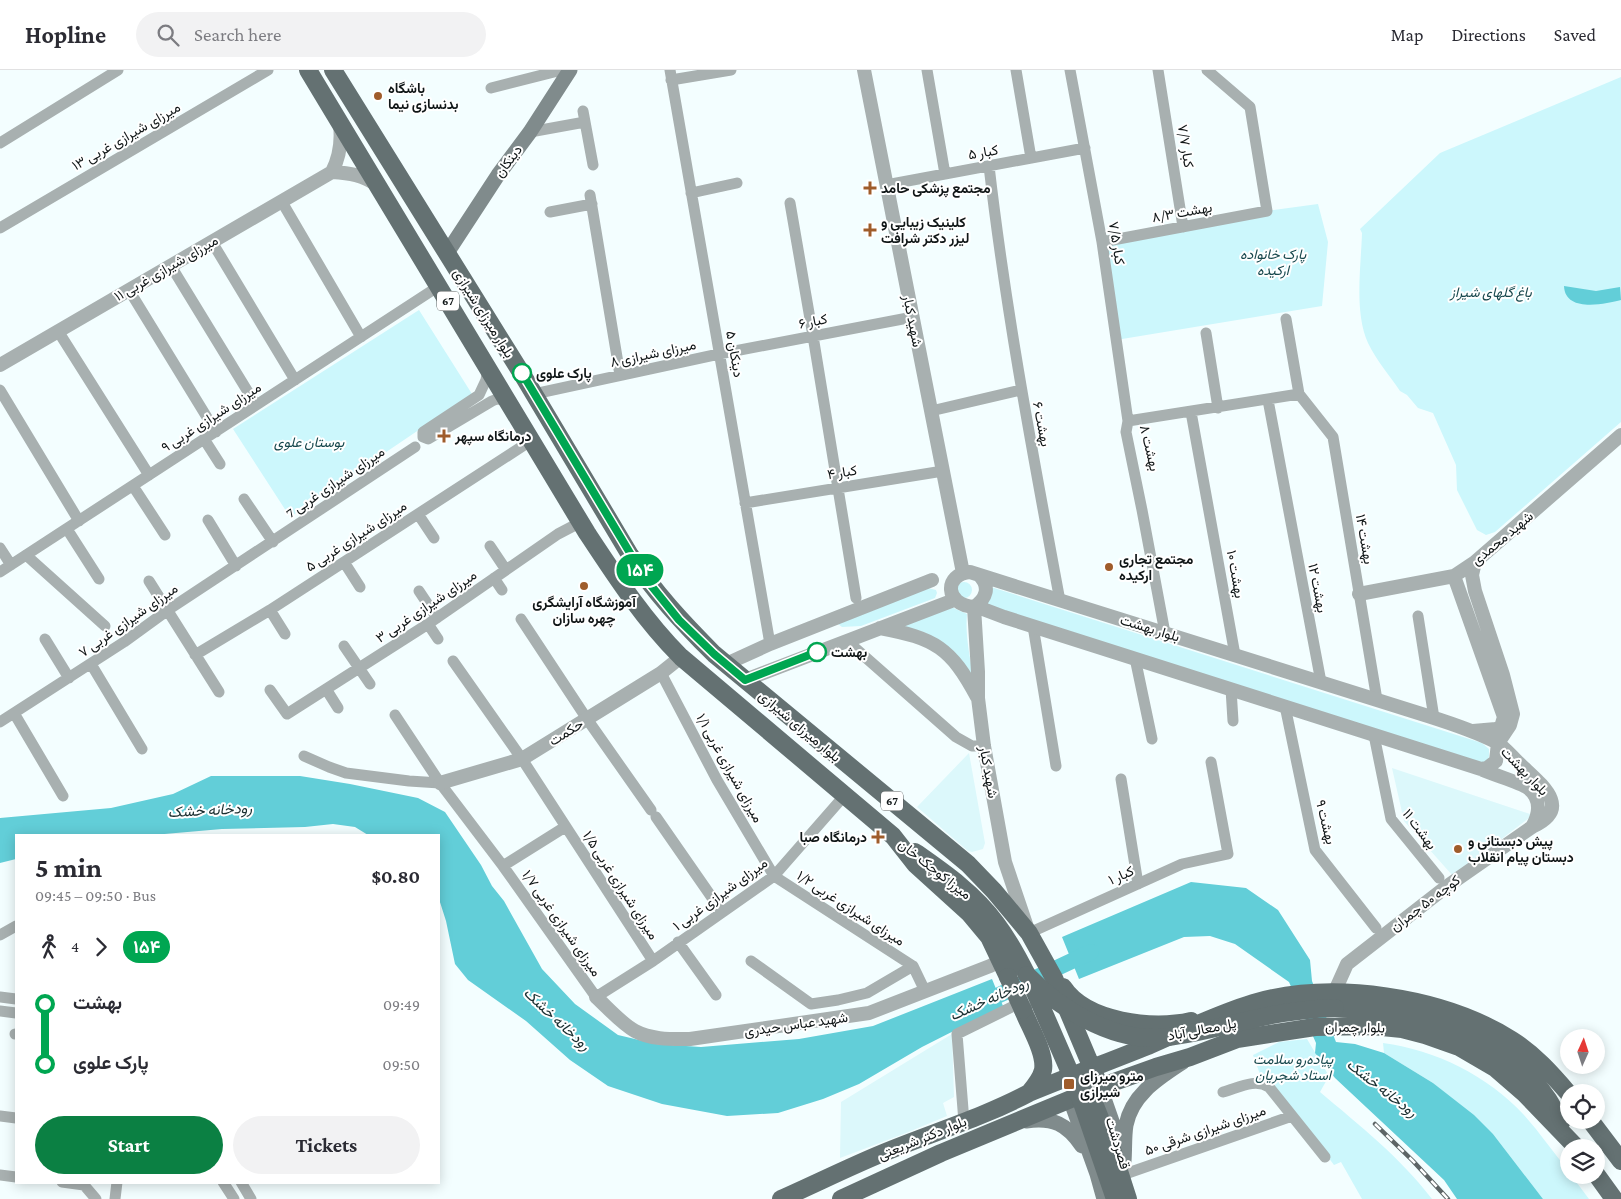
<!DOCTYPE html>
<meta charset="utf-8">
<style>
:root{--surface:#fff;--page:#f2f2f3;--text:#2b2b33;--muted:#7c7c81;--line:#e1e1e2;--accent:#0b8043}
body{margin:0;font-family:"Crimson Pro",Vazirmatn,serif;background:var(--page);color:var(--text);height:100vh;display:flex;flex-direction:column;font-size:19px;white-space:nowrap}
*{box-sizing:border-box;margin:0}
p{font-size:16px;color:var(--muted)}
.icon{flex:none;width:28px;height:28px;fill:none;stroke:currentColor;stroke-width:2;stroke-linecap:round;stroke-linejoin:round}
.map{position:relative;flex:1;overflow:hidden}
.sheet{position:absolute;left:15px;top:764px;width:425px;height:350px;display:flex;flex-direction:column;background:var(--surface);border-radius:0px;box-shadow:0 2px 12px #0003}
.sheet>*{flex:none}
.badge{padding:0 10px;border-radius:16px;font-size:18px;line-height:32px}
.needle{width:32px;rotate:3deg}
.tools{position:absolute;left:1560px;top:959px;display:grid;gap:10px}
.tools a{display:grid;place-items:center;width:45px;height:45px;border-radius:50%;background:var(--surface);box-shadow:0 2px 12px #0003;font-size:25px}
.map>.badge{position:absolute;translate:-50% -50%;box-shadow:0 0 0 2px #fff}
.legs{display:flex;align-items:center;gap:8px;height:55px;padding:0 20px;font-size:16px}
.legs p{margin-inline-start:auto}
.headline{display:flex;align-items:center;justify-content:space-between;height:85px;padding:0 20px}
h1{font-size:28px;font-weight:700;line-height:38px}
.action{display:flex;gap:10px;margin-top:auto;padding:10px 20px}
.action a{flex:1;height:58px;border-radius:30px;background:var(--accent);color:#fff;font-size:20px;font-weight:700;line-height:58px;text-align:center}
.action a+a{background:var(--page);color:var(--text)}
ul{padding:0 20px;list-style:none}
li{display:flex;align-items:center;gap:18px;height:60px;font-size:19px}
li i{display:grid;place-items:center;width:8px;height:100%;margin:0 6px;background:currentColor}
li i::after{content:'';width:12px;height:12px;margin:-6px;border:4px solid;border-radius:50%;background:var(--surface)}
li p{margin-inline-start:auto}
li:first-child i{background:linear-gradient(#0000 50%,currentColor 0)}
li:last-child i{background:linear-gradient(currentColor 50%,#0000 0)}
header{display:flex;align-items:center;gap:30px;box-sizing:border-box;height:70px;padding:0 25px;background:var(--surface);border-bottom:1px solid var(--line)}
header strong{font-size:24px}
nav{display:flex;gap:28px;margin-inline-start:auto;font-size:18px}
.search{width:350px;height:45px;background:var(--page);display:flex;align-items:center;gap:12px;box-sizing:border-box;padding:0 18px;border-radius:28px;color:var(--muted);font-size:19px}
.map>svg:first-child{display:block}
.built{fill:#dcf8fb}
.green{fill:#ccf7fc}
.water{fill:#62ced8}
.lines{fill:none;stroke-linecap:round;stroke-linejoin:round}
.river{stroke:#62ced8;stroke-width:16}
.minor{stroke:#a8b0b0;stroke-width:11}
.tertiary{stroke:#a8b0b0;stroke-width:14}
.secondary{stroke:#808b8c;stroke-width:15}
.primary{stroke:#647172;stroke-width:18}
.rail-casing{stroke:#5d6566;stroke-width:4.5}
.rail{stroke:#fff;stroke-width:2.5;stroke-dasharray:8;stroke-linecap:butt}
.primary-bridge{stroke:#647172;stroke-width:18}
.line-1-casing{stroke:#fff;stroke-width:11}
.line-1{stroke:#00a651;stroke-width:8}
.poi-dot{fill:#9f5c2b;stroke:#fff;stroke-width:2}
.stop-1-dot{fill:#fff;stroke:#00a651;stroke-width:2.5}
.labels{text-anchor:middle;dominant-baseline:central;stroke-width:4;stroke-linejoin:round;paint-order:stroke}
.shield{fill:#fff;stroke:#585c5d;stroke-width:1}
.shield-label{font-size:12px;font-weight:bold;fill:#101617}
.poi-label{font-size:14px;font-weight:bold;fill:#101617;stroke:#fff;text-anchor:start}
.street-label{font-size:14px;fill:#101617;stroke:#fff}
.park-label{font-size:14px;font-style:italic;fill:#17484d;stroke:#fff}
.stop-label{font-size:14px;font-weight:bold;fill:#101617;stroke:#fff;text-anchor:start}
.water-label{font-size:15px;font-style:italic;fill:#192d2f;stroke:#fff}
</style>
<header>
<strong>Hopline</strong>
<div class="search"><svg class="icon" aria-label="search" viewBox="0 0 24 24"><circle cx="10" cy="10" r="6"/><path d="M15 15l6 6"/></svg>Search here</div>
<nav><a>Map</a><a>Directions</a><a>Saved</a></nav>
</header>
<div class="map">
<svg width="1621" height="1129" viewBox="0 0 1621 1129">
<rect width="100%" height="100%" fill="#f3feff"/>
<!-- built -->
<path class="built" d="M969,683l16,90 -2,6 -11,3 -4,-1 -51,-44z
M1392,698l141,47 -80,61 -49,-55z
M952,964l2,63 -11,6 4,13 -41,17 -66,25 1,-56z"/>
<!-- green -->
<path class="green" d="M1621,7v345l-126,110 -9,3 -9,-5 -20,-40 -1,-25 -23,-52 -15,-5 -11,-13 -7,-4c-10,-15 -24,-31 -32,-48 -14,-31 -7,-76 -6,-110l-2,-4 80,-76z
M1318,134l10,38 -6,64 -206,34 -14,-98 165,-31z
M419,240l53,84 -182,123 -57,-88z
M956 520a8 8 0 1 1 16 0a8 8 0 1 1-16 0Z
M991,517l491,156 7,6v7l-1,4 -8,4 -496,-158z
M928,518l8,2 1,3 -2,5 -74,28 -19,1 -4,-3z
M947,535l20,9c-2,22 3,44 7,65l-48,-46 -27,-8z
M1307,969l22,37 -9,16c39,33 81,66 112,107h-70l-21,-37 -7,3 -64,-85 -9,-3 -8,-22 26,-13z
M1383,973c53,7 105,33 141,72 16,18 30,38 45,57v3h2l18,24h-46l-50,-65 -60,-51 -49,-30z"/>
<!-- water -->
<path class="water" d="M1564,216l32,5 24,-4 1,13c-16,4 -56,13 -57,-14z
M211,706h89l50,8 68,14 27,14 36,53 11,21 12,15 38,68 33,35 43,31 38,9 45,3 98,-8 74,-13 119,-47 11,27 -81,41 -63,37 -36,15 -45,14 -51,3 -65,-12 -54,-18 -38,-26 -44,-39 -58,-41 -13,-16 -9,-43 -7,-22v-64h-71l-13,-8 -22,-3 -28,3 -83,2 -69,6h-137v24l-16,4v-45l111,-10 62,-14z
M1191,812l55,6 32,22 32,50 2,21 24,61 19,2 29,9 49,30 41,32 19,19 50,65h-86l-13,-19 -109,-102 -20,-25 1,-10 -27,-61 -54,-38 -25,-8 -26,1 -105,42 -17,-42z"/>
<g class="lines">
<!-- river -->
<path class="river" d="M980,934l111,-52"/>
<!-- minor -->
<path class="minor" d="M670,0l100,574
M927,0l18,104
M1016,0l15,88
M1070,0l32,172 26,179 -2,11 16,78 23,123
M1158,0l25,157
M671,10l60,-10
M491,18l71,-18
M583,41l10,54
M530,62l55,-10
M0,73l118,-73
M989,96c17,147 44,289 71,435
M886,115l199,-37
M691,123l46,-10
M590,125l30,180
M282,132l79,135
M790,133l23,133 43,262
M550,142l42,-8
M0,158l268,-158
M212,172l83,138
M1102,172l165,-31 -17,-104 -43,-37
M171,196l85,139
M129,220l87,142
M1286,249l13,75 34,43 44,263
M58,261l91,144
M1206,263l12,75
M488,299l-2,11 -7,15 -56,37v5l5,2 64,-38 5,-2 11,1
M0,320l79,131
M534,324l185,-40 194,-37
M1268,330l53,282
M931,341l90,-21
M1191,342l44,243
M1128,351l171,-27
M204,369l16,25
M133,416l32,49
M244,429l29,43
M745,433l198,-32
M418,444l16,24
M208,450l28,46
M67,459l32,50
M490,476l16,24
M0,478l11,17
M26,485l79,71
M344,492l16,25
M0,502l439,-286
M494,508l8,12
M149,511l70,111
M419,521l18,27
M270,540l15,24
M1418,546l16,102
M521,549l66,100 64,91
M428,554l10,15
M1033,556l23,140
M45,569l24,39
M847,571l109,96 16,9h12
M344,576l26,38
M195,585l75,-45 262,-170
M1135,588l17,81
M453,591l69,98 131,202
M91,594l51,85
M661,603l56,107 57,96 139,90
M326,619l12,19
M1231,619l2,32
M270,620l17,24 141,-90 130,-90 23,-12
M1285,636l30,144 61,78
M14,643l49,83
M395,645l45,68 63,83 93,131 57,-36 121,-85 70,-80
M0,652l124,-80 44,-32 247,-163
M1374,665l17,84 48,59
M304,686l25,11 17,6 63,8 31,2
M1121,709l17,105
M656,747l66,95
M503,796l62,-39
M1029,863l153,-69 46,-10 -17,-92
M0,865l16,-9
M678,872l38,53
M751,891l60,43 27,-4 29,-7 46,-27
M913,896l12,25
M0,927l16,2
M0,941l16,2
M15,964h1
M1223,1022c15,-4 32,-14 46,-5l56,70
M0,1046l16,2
M964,1052l-7,-88 63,-31
M1128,1103l164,-57
M0,1105l16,2
M62,1112l22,3 12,14
M223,1112l11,17
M241,1112l10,17
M115,1129l2,-17"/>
<!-- tertiary -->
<path class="tertiary" d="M864,0l99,503
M332,102c8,-16 10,-30 8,-47
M0,295l332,-193c18,1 31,3 45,13
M1475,492l-3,13 3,16 28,84 10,39 -3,11 -12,18 -2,18 -9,7 -6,1
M979,505c12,12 7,24 -5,32 -30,-2 -30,-33 -4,-35l458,144c22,7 47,15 68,26 9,5 17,16 25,23 21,20 52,43 11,62l-86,60 -99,77 -13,29
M1454,506l50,141 -3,10 -5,2 -23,2
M1359,524l95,-18 21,-14 146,-127
M975,536l29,11 477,152c10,5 40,14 47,19 14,11 11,27 4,39
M974,537l4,65v26l6,48 21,116 22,65
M880,558c55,10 71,20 97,69
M726,594l44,-20 162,-64
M745,610l209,-80
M440,713l82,-24 139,-86 20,-16
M596,927c11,10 26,27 39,34 17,9 37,8 55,8l179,-26 121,-47 10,-5"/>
<!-- secondary -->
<path class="secondary" d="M447,183l51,-78 32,-43 40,-62
M1100,1017l21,60
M1070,1029l27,75 7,25
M1026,1051c27,-4 41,3 56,25
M1124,1091c1,-11 0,-24 2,-36 6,-31 33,-47 57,-63"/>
<!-- primary -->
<path class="primary" d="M308,0l279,463c29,44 57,87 94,124l212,179 22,28 54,49 20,24 19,40
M333,0l189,304 108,181c24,37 53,68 84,99l254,210 26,27 35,42 25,45 46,109
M915,782c30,21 59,41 81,71 12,16 22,34 31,52
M1063,917c23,35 90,43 128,34
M1335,938c22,1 44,1 65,5 56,10 115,38 148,86 5,8 9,16 13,24
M1023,940c6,16 23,43 20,60 -2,9 -9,17 -14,23
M1590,1050l31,41
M1596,1104l18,25
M781,1129c34,-15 68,-32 102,-46 48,-20 99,-35 146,-60 39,-16 79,-31 119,-47 34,-15 69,-32 105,-43 79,-23 189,-7 259,37 22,14 40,34 57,54
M841,1129l100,-46 159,-66 56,-20 34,-10 47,-18 78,-12 57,-1 30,3 23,6 34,12 36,21 30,26 52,54"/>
<defs>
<path id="rail" d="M1375,1054l38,37 35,38"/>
</defs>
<!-- rail casing -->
<use href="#rail" class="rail-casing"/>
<!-- rail -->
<use href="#rail" class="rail"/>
<!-- primary-bridge -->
<path class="primary-bridge" d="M1027,905c33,34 83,65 131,63 29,-2 56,-10 83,-16 31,-8 62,-13 94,-14
M1008,907l15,33
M1031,913l47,108 37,108
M1092,1028l18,45 18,56"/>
</g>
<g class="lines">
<defs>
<path id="line-1" d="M522,303l123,205 34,42 35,34 31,26 72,-28"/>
</defs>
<!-- line-1 casing -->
<use href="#line-1" class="line-1-casing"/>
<!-- line-1 -->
<use href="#line-1" class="line-1"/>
</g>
<!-- markers -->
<g class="poi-dot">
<circle cx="378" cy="26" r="5"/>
<path d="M867.5 110.5h5v5h5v5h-5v5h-5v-5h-5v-5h5z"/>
<path d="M867.5 152.5h5v5h5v5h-5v5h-5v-5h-5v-5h5z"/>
<path d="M441.5 358.5h5v5h5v5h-5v5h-5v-5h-5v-5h5z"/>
<circle cx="1109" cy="497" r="5"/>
<circle cx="584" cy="516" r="5"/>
<path d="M875.5 759.5h5v5h5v5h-5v5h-5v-5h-5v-5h5z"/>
<circle cx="1458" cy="779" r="5"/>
<rect x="1063" y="1008" width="12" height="12" rx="2.5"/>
</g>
<g class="stop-1-dot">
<circle cx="522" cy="303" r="9"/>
<circle cx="817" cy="582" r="9"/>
</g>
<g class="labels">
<!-- shield labels -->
<g class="shield">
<rect x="437" y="221.5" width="22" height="19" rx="4"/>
<rect x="881" y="721.5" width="22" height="19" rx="4"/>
</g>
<g class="shield-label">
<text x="448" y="231">67</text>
<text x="892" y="731">67</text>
</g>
<!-- poi labels -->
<g class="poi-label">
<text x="388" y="18">باشگاه<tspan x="388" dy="16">بدنسازی نیما</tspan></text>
<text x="881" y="118">مجتمع پزشکی حامد</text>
<text x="881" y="152">کلینیک زیبایی و<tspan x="881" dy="16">لیزر دکتر شرافت</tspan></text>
<text x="455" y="366">درمانگاه سپهر</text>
<text x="1119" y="489">مجتمع تجاری<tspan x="1119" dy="16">ارکیده</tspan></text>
<text x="584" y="532" text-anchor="middle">آموزشگاه آرایشگری<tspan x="584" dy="16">چهره سازان</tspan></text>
<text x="867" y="767" text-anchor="end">درمانگاه صبا</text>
<text x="1468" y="771">پیش دبستانی و<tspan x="1468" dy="16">دبستان پیام انقلاب</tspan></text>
<text x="1080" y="1006">مترو میرزای<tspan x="1080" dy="16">شیرازی</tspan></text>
</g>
<!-- street labels -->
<g class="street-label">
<text transform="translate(126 66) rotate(-30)">۱۳ میرزای شیرازی غربی</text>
<text transform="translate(1186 76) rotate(81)">۷/۷ کبار</text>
<text transform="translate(983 82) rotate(-10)">۵ کبار</text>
<text transform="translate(508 91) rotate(-53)">دینکان</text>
<text transform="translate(1182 142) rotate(-10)">بهشت ۸/۳</text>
<text transform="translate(1117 173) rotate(81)">۷/۵ کبار</text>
<text transform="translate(166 198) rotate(-30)">میرزای شیرازی غربی ۱۱</text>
<text transform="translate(484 243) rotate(58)">بلوار میرزای شیرازی</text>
<text transform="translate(813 251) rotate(-11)">۶ کبار</text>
<text transform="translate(913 251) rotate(79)">شهید کبار</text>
<text transform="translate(653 283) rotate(-12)">۸ میرزای شیرازی</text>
<text transform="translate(735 284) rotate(80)">۵ دینکان</text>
<text transform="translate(211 347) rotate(-33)">میرزای شیرازی غربی ۹</text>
<text transform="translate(1042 354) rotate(79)">۶ بهشت</text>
<text transform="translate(1150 378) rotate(77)">۸ بهشت</text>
<text transform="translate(842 402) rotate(-9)">۴ کبار</text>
<text transform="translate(335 412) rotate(-34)">میرزای شیرازی غربی 7</text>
<text transform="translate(356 466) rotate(-33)">۵ میرزای شیرازی غربی</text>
<text transform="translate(1502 468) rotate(-40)">شهید محمدی</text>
<text transform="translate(1365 469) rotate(80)">۱۴ بهشت</text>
<text transform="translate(1236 504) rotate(80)">۱۰ بهشت</text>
<text transform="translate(1318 518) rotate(79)">۱۲ بهشت</text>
<text transform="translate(426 536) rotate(-34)">۳ میرزای شیرازی غربی</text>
<text transform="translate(128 550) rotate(-35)">۷ میرزای شیرازی غربی</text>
<text transform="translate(1150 558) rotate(17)">بلوار بهشت</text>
<text transform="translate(800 656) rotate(40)">بلوار میرزای شیرازی</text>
<text transform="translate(566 662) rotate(-32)">حکمت</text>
<text transform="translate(730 698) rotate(61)">۱/۱ میرزای شیرازی غربی</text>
<text transform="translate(1525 701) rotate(46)">بلوار بهشت</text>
<text transform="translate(989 702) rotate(80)">شهید کبار</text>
<text transform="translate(1326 752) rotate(76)">۹ بهشت</text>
<text transform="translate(1420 759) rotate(53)">۱۱ بهشت</text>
<text transform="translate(935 799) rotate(38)">میرزا کوچک خان</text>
<text transform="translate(1121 805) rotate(-24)">۱ کبار</text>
<text transform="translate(621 815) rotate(57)">۱/۵ میرزای شیرازی غربی</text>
<text transform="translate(720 824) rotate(-36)">۱ میرزای شیرازی غربی</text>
<text transform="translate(1425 833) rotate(-37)">کوچه ۵۰ چمران</text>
<text transform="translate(851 838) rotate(33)">۱/۲ میرزای شیرازی غربی</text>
<text transform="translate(562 853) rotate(55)">۱/۷ میرزای شیرازی غربی</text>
<text transform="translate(796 954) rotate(-8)">شهید عباس حیدری</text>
<text transform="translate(1355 957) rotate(1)">بلوار چمران</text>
<text transform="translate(1202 959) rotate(-11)">پل معالی آباد</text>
<text transform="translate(1205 1060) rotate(-19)">۵۰ میرزای شیرازی شرقی</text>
<text transform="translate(922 1068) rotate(-22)">بلوار دکتر شریعتی</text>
<text transform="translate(1118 1073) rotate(73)">قصردشت</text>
</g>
<!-- park labels -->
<g class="park-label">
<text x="1273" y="184">پارک خانواده<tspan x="1273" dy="16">ارکیده</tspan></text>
<text x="1491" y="222">باغ گلهای شیراز</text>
<text x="309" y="372">بوستان علوی</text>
<text x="1293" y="989">پیاده‌رو سلامت<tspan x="1293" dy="16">استاد شجریان</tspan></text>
</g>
<!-- stop labels -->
<g class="stop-label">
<text x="536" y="303">پارک علوی</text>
<text x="831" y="582">بهشت</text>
</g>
<!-- water labels -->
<g class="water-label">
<text transform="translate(210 740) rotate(-3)">رودخانه خشک</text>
<text transform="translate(989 929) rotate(-24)">رودخانه خشک</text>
<text transform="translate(557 949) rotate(43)">رودخانه خشک</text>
<text transform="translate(1382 1018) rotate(38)">رودخانه خشک</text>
</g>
</g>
</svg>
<div class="tools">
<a><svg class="needle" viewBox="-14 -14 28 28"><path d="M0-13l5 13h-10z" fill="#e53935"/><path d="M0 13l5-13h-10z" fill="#7c7c81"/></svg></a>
<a><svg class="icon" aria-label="locate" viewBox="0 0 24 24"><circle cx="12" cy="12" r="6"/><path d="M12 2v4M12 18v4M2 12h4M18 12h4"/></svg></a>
<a><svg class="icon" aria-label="layers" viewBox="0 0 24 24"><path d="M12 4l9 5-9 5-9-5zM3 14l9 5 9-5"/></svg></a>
</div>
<b class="badge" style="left:640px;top:500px;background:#00a651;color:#fff">۱۵۴</b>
<section class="sheet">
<div class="headline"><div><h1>5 min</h1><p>09:45 – 09:50 · Bus</p></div><b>$0.80</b></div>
<div class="legs"><svg class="icon" aria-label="walk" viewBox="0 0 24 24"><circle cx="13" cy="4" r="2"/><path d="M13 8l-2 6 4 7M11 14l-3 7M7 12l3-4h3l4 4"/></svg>4<svg class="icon" aria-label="forward" viewBox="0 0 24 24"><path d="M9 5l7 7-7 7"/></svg><b class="badge" style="background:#00a651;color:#fff">۱۵۴</b></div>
<ul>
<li><i style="color:#00a651"></i><b>بهشت</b><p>09:49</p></li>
<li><i style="color:#00a651"></i><b>پارک علوی</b><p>09:50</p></li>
</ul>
<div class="action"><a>Start</a><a>Tickets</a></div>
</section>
</div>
